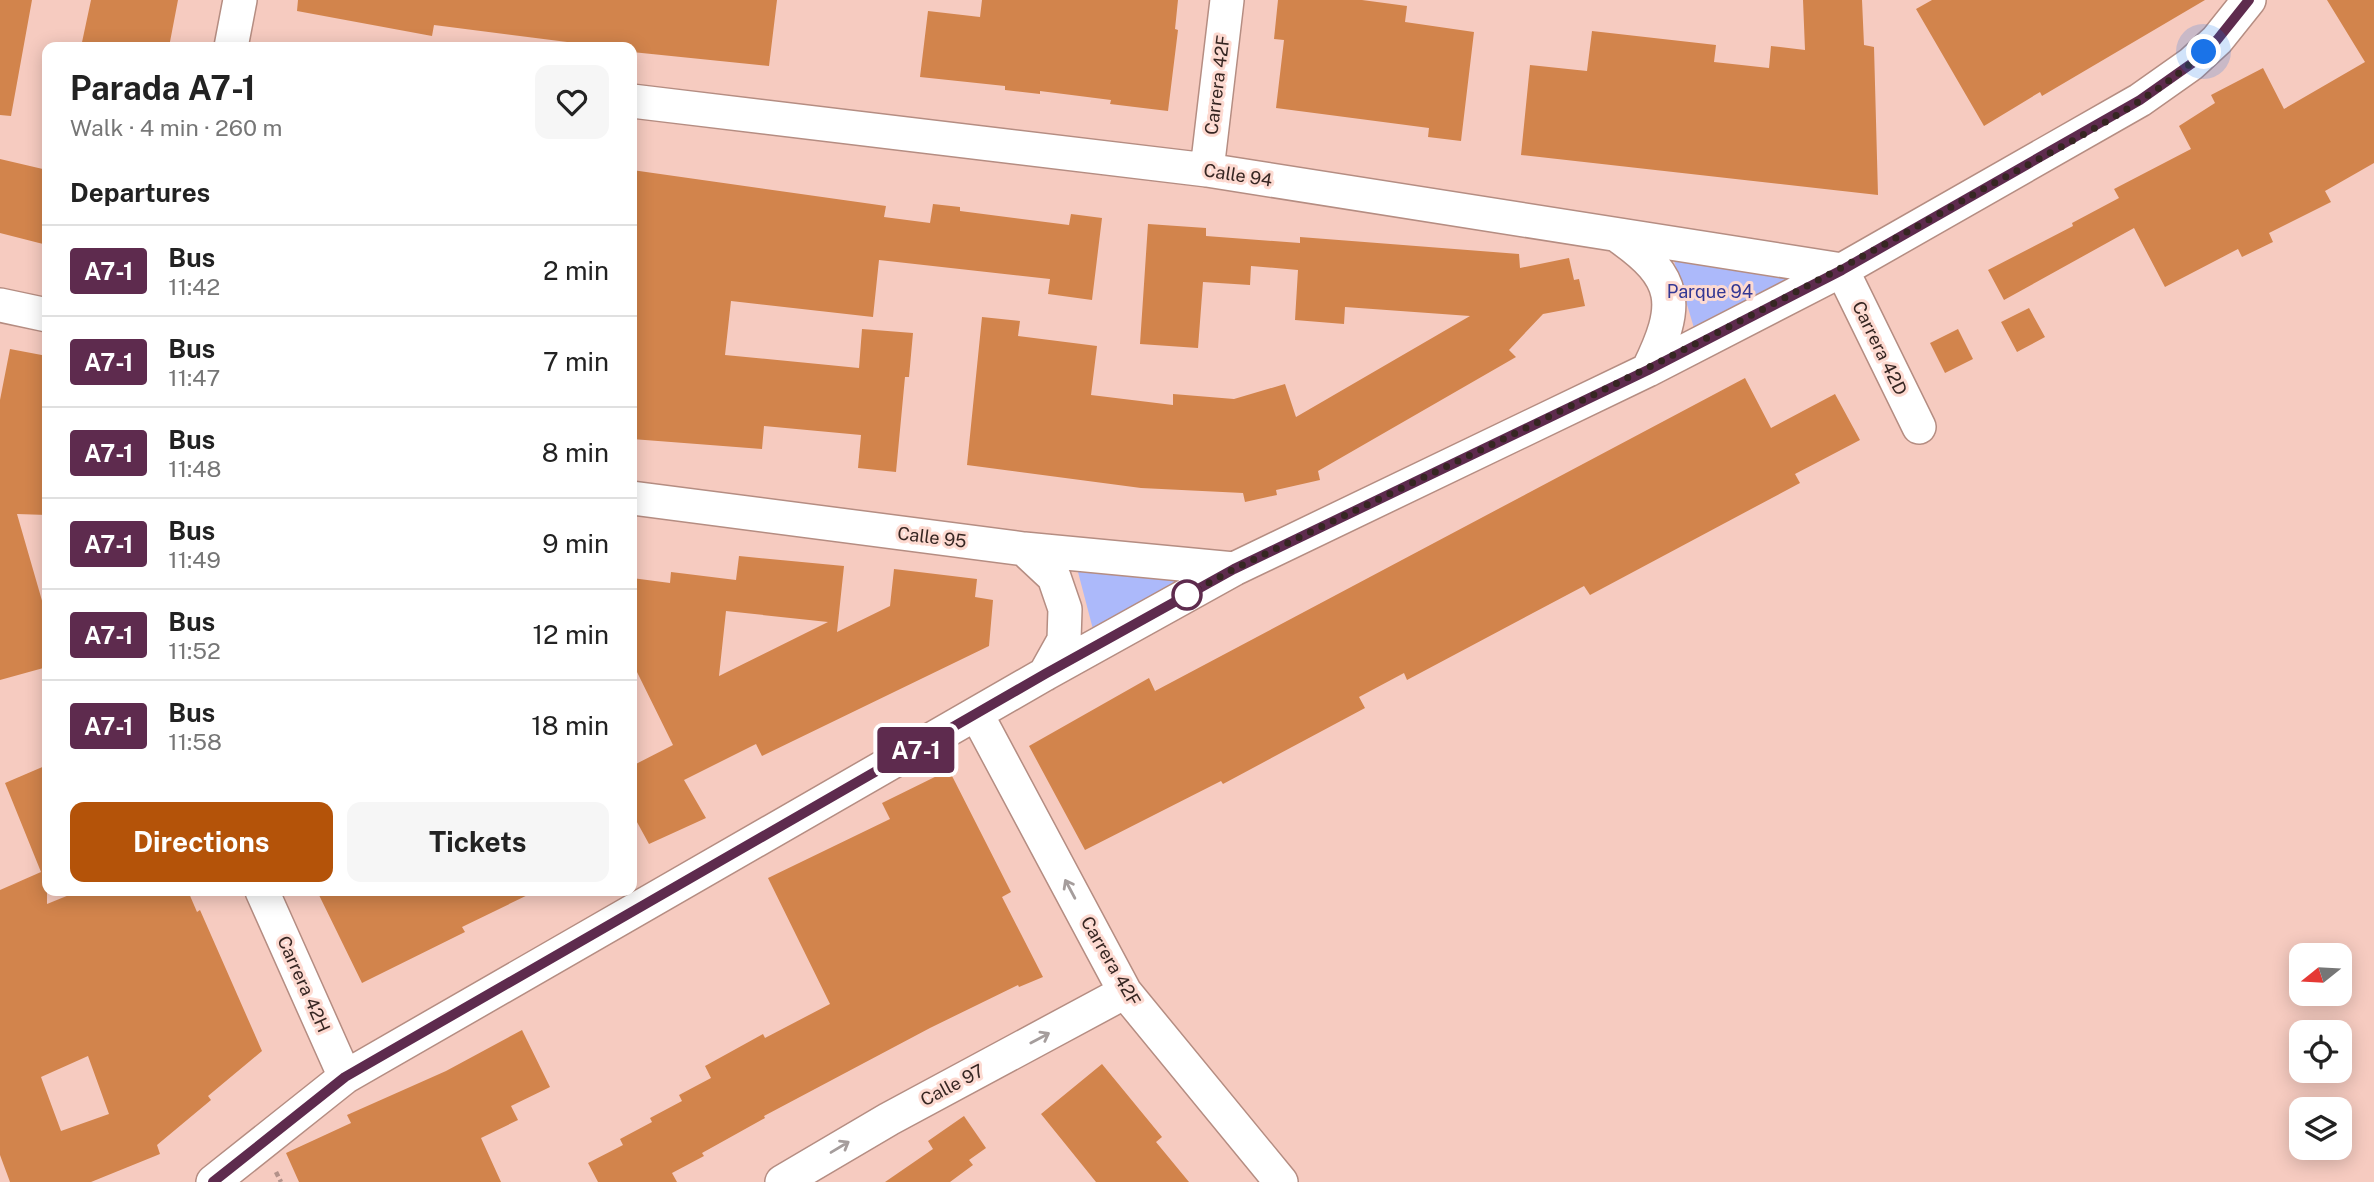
<!DOCTYPE html>
<meta charset="utf-8">
<style>
:root{--surface:#fff;--page:#f6f6f6;--text:#222;--muted:#767676;--line:#e0e0e0;--accent:#b45309}
body{margin:0;font-family:"Public Sans",sans-serif;background:var(--page);color:var(--text);height:100vh;display:flex;flex-direction:column;font-size:26px;white-space:nowrap}
*{box-sizing:border-box;margin:0}
p{font-size:23px;color:var(--muted)}
.icon{flex:none;width:38px;height:38px;fill:none;stroke:currentColor;stroke-width:2;stroke-linecap:round;stroke-linejoin:round}
.map{position:relative;flex:1;overflow:hidden}
.details{position:absolute;left:42px;top:42px;width:595px;height:854px;display:flex;flex-direction:column;background:var(--surface);border-radius:14px;box-shadow:0 4px 18px #0003}
.details>*{flex:none}
.badge{padding:0 14px;border-radius:5px;font-size:24px;line-height:46px}
.needle{width:46px;rotate:252deg}
.buttons{position:absolute;left:2289px;top:943px;display:grid;gap:14px}
.buttons a{display:grid;place-items:center;width:63px;height:63px;border-radius:14px;background:var(--surface);box-shadow:0 4px 18px #0003;font-size:35px}
.you{position:absolute;width:35px;height:35px;margin:-18px;border:5px solid #fff;border-radius:50%;background:#1a73e8;box-shadow:0 0 0 10px #1a73e833}
.map>.badge{position:absolute;translate:-50% -50%;box-shadow:0 0 0 4px #fff}
h2{padding:0 28px;font-size:26px;line-height:63px}
.round{display:grid;place-items:center;flex:none;width:74px;height:74px;border-radius:14px;background:var(--page)}
.overview{display:flex;align-items:center;justify-content:space-between;height:119px;padding:0 28px}
h1{font-size:33px;font-weight:700;line-height:52px}
.primary-button{display:flex;gap:14px;margin-top:auto;padding:14px 28px}
.primary-button a{flex:1;height:80px;border-radius:14px;background:var(--accent);color:#fff;font-size:28px;font-weight:700;line-height:80px;text-align:center}
.primary-button a+a{background:var(--page);color:var(--text)}
ul{padding:0;list-style:none}
li{display:flex;align-items:center;gap:21px;height:91px;padding:0 28px;border-top:2px solid var(--line)}
li div{flex:1}
li b{display:block;font-size:26px}
li em{font-style:normal}
li .badge{min-width:77px;font-weight:700;text-align:center}
.map>svg:first-child{display:block}
.green{fill:#acb9fa}
.building{fill:#d2844c;fill-rule:evenodd}
.lines{fill:none;stroke-linecap:round;stroke-linejoin:round}
.street-casing{stroke:#b58d82;stroke-width:36}
.path{stroke:#b39189;stroke-width:4.5;stroke-dasharray:5 3.5;stroke-linecap:butt}
.street{stroke:#fff;stroke-width:33}
.oneway{stroke:#a59d9c}
.line-casing{stroke:#fff;stroke-width:16}
.line{stroke:#5e2b4e;stroke-width:10}
.walk{stroke:#362622;stroke-width:7;stroke-dasharray:0 12.6}
.stop-dot{fill:#fff;stroke:#5e2b4e;stroke-width:3.5}
.labels{text-anchor:middle;dominant-baseline:central;stroke-width:6;stroke-linejoin:round;paint-order:stroke}
.street-label{font-size:18px;fill:#362622;stroke:#fddad1}
.park-label{font-size:18px;fill:#323693;stroke:#fddad1}
</style>
<div class="map">
<svg width="2374" height="1182" viewBox="0 0 2374 1182">
<rect width="100%" height="100%" fill="#f6cbc0"/>
<!-- green -->
<path class="green" d="M1674,261l124,17 -104,50z
M1078,572l114,3 -97,62z"/>
<!-- building -->
<path class="building" d="M0,0h32l-21,116 -11,-1z
M91,0h87l-9,47h-88z
M298,0h479l-8,66 -137,-14v-5h-58l1,-4 -141,-18 -2,11 -135,-25z
M982,0h196l-3,29 3,1 -10,81 -58,-7 1,-4 -71,-9v3l-35,-4v-4l-85,-9 8,-66 52,6z
M1278,0h84l45,6 -2,16 69,10 -13,109 -33,-4 1,-9 -153,-20 8,-68 -10,-1z
M1803,0h59l2,45 10,2 4,148 -357,-40 9,-90 57,6 5,-40 124,14 -2,17 55,6 2,-22 34,4z
M1932,0h273l-163,96 -2,-4 -56,34 -68,-117z
M2327,0h47v163l-49,28 6,11 -62,31 4,9 -31,15 -4,-8 -73,38 -31,-59 -130,72 -16,-30 85,-44 -1,-3 47,-25 -5,-9 77,-40 -12,-23 36,-23 -4,-8 52,-27 21,41 81,-47z
M0,159l47,11v75l-47,-12z
M632,170l254,36 -2,11 46,6 3,-19 27,3v4l109,14 2,-11 31,4 -10,82 -44,-6 2,-15 -171,-19 -6,57 -142,-16 -6,54 134,13 3,-39 51,4 -4,44h-4l-9,95 -38,-4 3,-33 -97,-9 -2,23 -130,-10z
M1148,224l58,4v8l94,7v-6l219,17 1,14 49,-10 5,22 5,-1 6,27 -42,8 -34,36 7,7 -198,114 2,9 -44,10 1,5 -32,7 -2,-9 -102,-5 -174,-23 15,-148 38,4 -2,15 79,10 -6,49 82,10v-11l61,5 51,-15 11,33 174,-101 -125,-9 -1,17 -49,-4 3,-50 -47,-4 -1,19 -47,-3 -5,66 -58,-4z
M2029,308l16,29 -28,15 -16,-30z
M1958,329l15,30 -28,14 -15,-30z
M10,349l37,7v159l-30,-1 30,104v49l-47,13v-280z
M1745,378l26,50 64,-34 25,46 -65,34 5,9 -210,112 -6,-9 -177,94 -3,-7 -45,24 6,11 -142,76 -2,-3 -136,69 -56,-104 120,-68 6,13z
M739,556l105,10 -7,66 53,-26 4,-37 83,10 -2,18 18,3 -4,46 -227,110 -6,-12 -72,36 22,38 -57,26 -17,-31v-47l41,-21 -37,-75 -4,-1v-91l38,5 1,-11 65,8zM726,611l102,11 -109,54z
M47,765v139l32,-13h109l9,21 3,-2 62,141 -54,45 3,4 -54,45 3,9 -69,28h-81l-10,-27v-265l41,-18 -36,-89zM88,1056l21,58 -48,17 -20,-54z
M949,770l62,122 -9,5 41,80 -24,10 -1,-2 -88,43 -166,88 1,2 -63,35 2,3 -32,17 5,9h-79l-10,-19 35,-18 -3,-6 32,-17 -2,-4 32,-17 -3,-6 32,-17 -6,-12 58,-32 2,4 65,-34 -62,-126 122,-59 -8,-16z
M317,891h219l-74,36 3,5 -103,51z
M522,1030l28,57 -39,19 7,14 -37,18 20,44h-202l-13,-29 65,-30 -4,-8 99,-44z
M1102,1064l60,73 -6,5 33,40h-93l-55,-68z
M964,1116l22,32 -17,12 4,5 -23,17h-65l48,-33 -5,-8z"/>
<g class="lines">
<defs>
<path id="street" d="M231,47l9,-47
M632,101l575,69 635,100
M1207,170l20,-170
M1618,236c61,42 62,69 30,134
M1842,270l77,157
M0,305l47,10
M632,498l392,51 210,20
M1024,549l30,28 11,32 -1,31 -19,34
M977,715l148,277 156,190
M262,891l83,186
M213,1182l132,-105 700,-403 189,-105 414,-199 194,-100 298,-170 51,-36 26,-24 32,-40
M782,1182l107,-63 236,-127"/>
</defs>
<!-- street casing -->
<use href="#street" class="street-casing"/>
<!-- path -->
<path class="path" d="M276,1172l5,10"/>
<!-- street -->
<use href="#street" class="street"/>
</g>
<!-- one-way arrows -->
<defs><path id="oneway-shaft" d="M-6 0H5M1.5-3L5.5 0L1.5 3" fill="none" stroke-width="1.6" stroke-linecap="round" stroke-linejoin="round" transform="scale(1.75)"/></defs>
<g class="oneway">
<use href="#oneway-shaft" transform="translate(1070 889) rotate(-118)"/>
<use href="#oneway-shaft" transform="translate(1040 1038) rotate(-28)"/>
<use href="#oneway-shaft" transform="translate(840 1147) rotate(-31)"/>
</g>
<g class="lines">
<defs>
<path id="line" d="M213,1182l132,-105 700,-403 189,-105 414,-199 194,-100 298,-170 51,-36 26,-24 32,-40"/>
</defs>
<!-- line casing -->
<use href="#line" class="line-casing"/>
<!-- line -->
<use href="#line" class="line"/>
<!-- walk -->
<path class="walk" d="M1187,595l47,-26c247,-120 496,-235 735,-372 77,-44 169,-85 235,-145"/>
</g>
<!-- markers -->
<circle class="stop-dot" cx="1187" cy="595" r="14"/>
<g class="labels">
<!-- street labels -->
<g class="street-label">
<text transform="translate(1217 85) rotate(-83)">Carrera 42F</text>
<text transform="translate(1238 175) rotate(9)">Calle 94</text>
<text transform="translate(1880 348) rotate(64)">Carrera 42D</text>
<text transform="translate(932 537) rotate(7)">Calle 95</text>
<text transform="translate(1111 961) rotate(60)">Carrera 42F</text>
<text transform="translate(304 984) rotate(66)">Carrera 42H</text>
<text transform="translate(952 1085) rotate(-28)">Calle 97</text>
</g>
<!-- park labels -->
<g class="park-label">
<text x="1710" y="291">Parque 94</text>
</g>
</g>
</svg>
<div class="buttons">
<a><svg class="needle" viewBox="-14 -14 28 28"><path d="M0-13l5 13h-10z" fill="#e53935"/><path d="M0 13l5-13h-10z" fill="#767676"/></svg></a>
<a><svg class="icon" aria-label="locate" viewBox="0 0 24 24"><circle cx="12" cy="12" r="6"/><path d="M12 2v4M12 18v4M2 12h4M18 12h4"/></svg></a>
<a><svg class="icon" aria-label="layers" viewBox="0 0 24 24"><path d="M12 4l9 5-9 5-9-5zM3 14l9 5 9-5"/></svg></a>
</div>
<div class="you" style="left:2204px;top:52px"></div>
<b class="badge" style="left:916px;top:750px;background:#5e2b4e;color:#fff">A7-1</b>
<section class="details">
<div class="overview"><div><h1>Parada A7-1</h1><p>Walk · 4 min · 260 m</p></div><a class="round"><svg class="icon" aria-label="heart" viewBox="0 0 24 24"><path d="M12 20l-8-8c-3-5 5-10 8-4 3-6 11-1 8 4z"/></svg></a></div>
<h2>Departures</h2>
<ul>
<li><span class="badge" style="background:#5e2b4e;color:#fff">A7-1</span><div><b>Bus</b><p>11:42</p></div><em>2 min</em></li>
<li><span class="badge" style="background:#5e2b4e;color:#fff">A7-1</span><div><b>Bus</b><p>11:47</p></div><em>7 min</em></li>
<li><span class="badge" style="background:#5e2b4e;color:#fff">A7-1</span><div><b>Bus</b><p>11:48</p></div><em>8 min</em></li>
<li><span class="badge" style="background:#5e2b4e;color:#fff">A7-1</span><div><b>Bus</b><p>11:49</p></div><em>9 min</em></li>
<li><span class="badge" style="background:#5e2b4e;color:#fff">A7-1</span><div><b>Bus</b><p>11:52</p></div><em>12 min</em></li>
<li><span class="badge" style="background:#5e2b4e;color:#fff">A7-1</span><div><b>Bus</b><p>11:58</p></div><em>18 min</em></li>
</ul>
<div class="primary-button"><a>Directions</a><a>Tickets</a></div>
</section>
</div>
